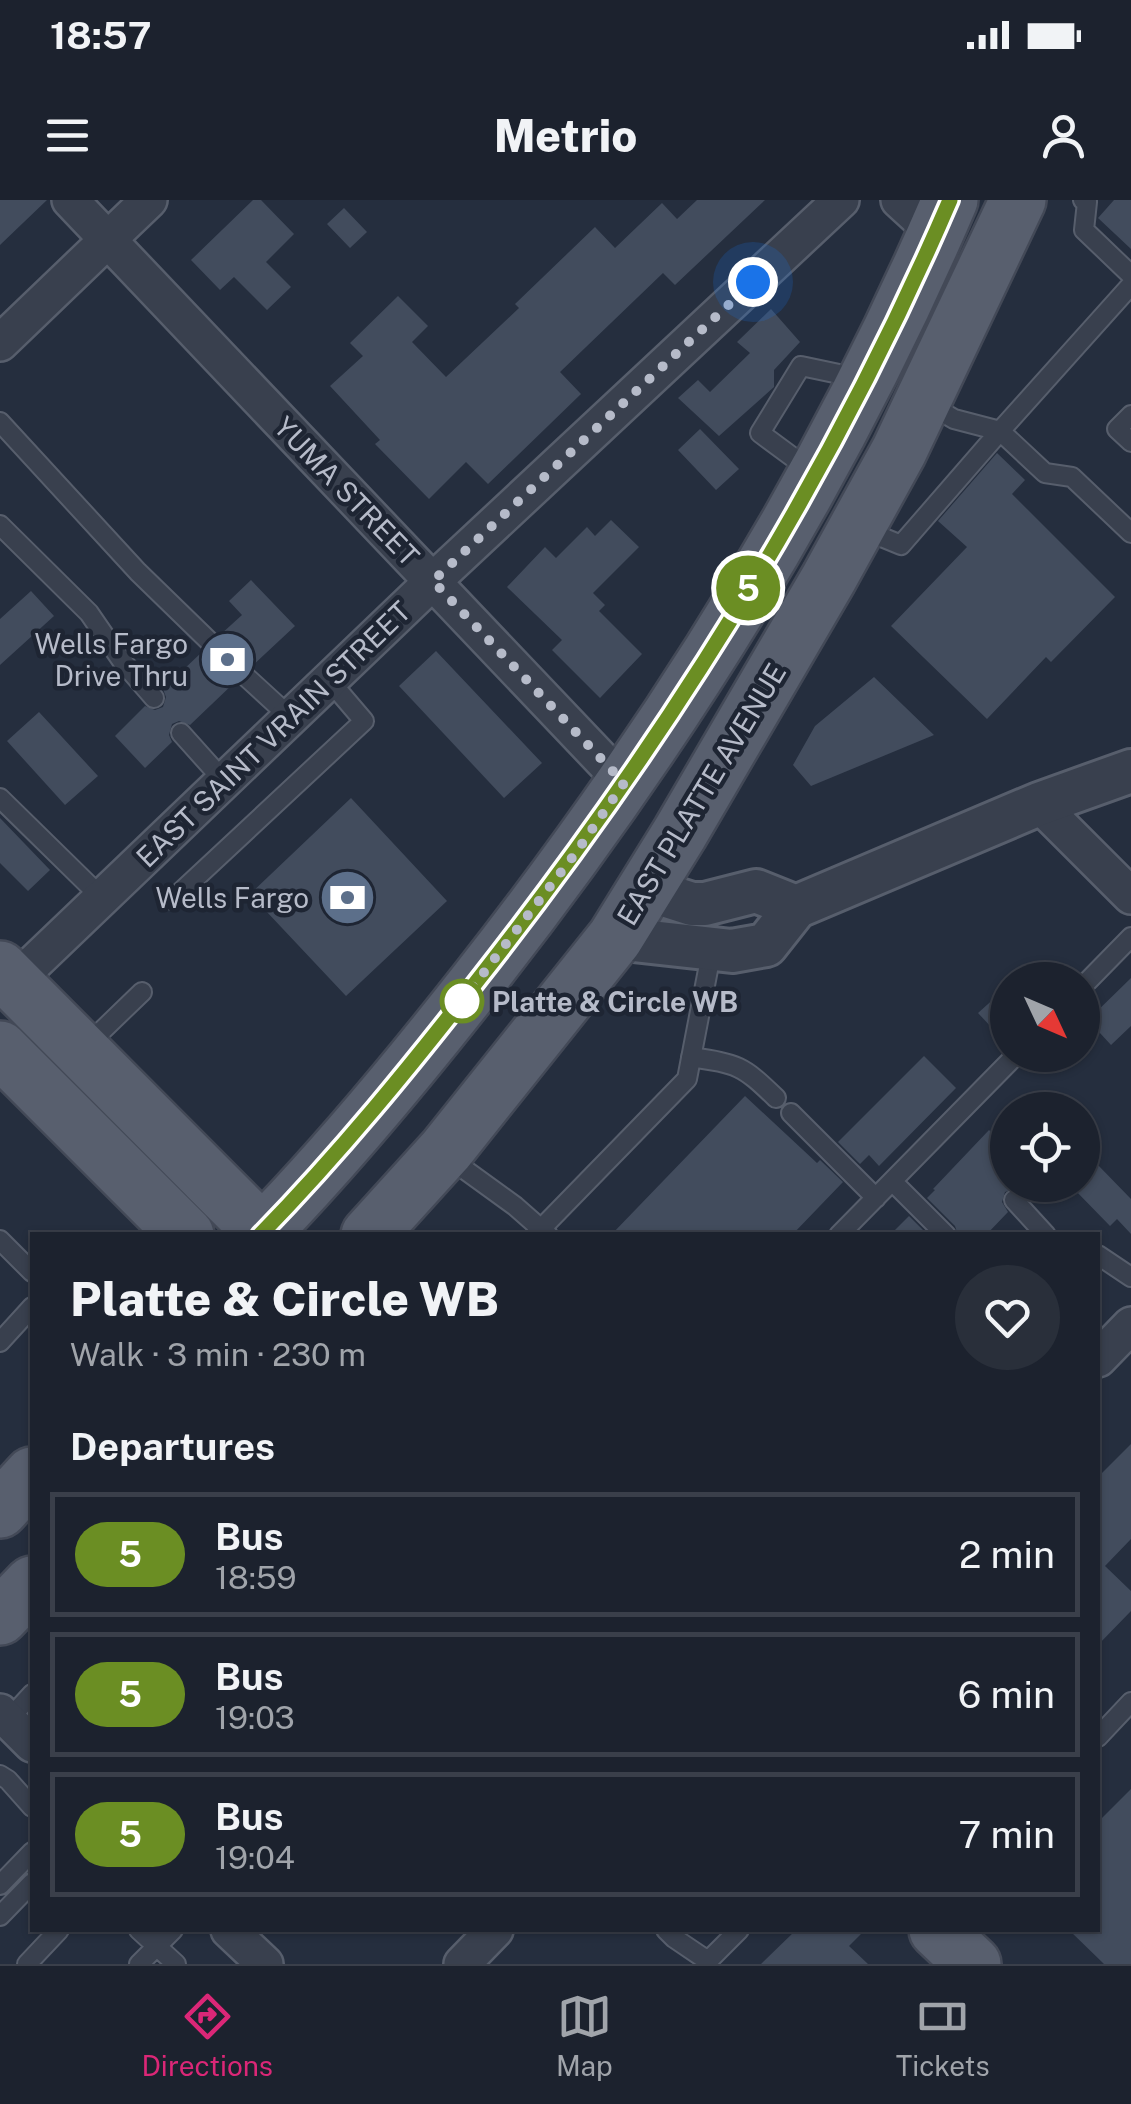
<!DOCTYPE html>
<meta charset="utf-8">
<style>
:root{--surface:#1c222e;--page:#292f3a;--text:#f1f3f6;--muted:#a0a4aa;--line:#3a3f4a;--accent:#db2777}
body{margin:0;font-family:"Public Sans",sans-serif;background:var(--page);color:var(--text);height:100vh;display:flex;flex-direction:column;font-size:38px;white-space:nowrap}
*{box-sizing:border-box;margin:0}
p{font-size:32px;color:var(--muted)}
.icon{flex:none;width:55px;height:55px;fill:none;stroke:currentColor;stroke-width:2;stroke-linecap:round;stroke-linejoin:round}
.map{position:relative;flex:1;overflow:hidden}
.panel{position:absolute;left:30px;top:1032px;width:1070px;height:700px;display:flex;flex-direction:column;background:var(--surface);border-radius:0px;box-shadow:0 2px 8px #0004,0 0 0 2px var(--line)}
.panel>*{flex:none}
.badge{padding:0 20px;border-radius:32px;font-size:35px;line-height:65px}
.needle{width:65px;rotate:134deg}
.buttons{position:absolute;left:990px;top:762px;display:grid;gap:20px}
.buttons a{display:grid;place-items:center;width:110px;height:110px;border-radius:50%;background:var(--surface);box-shadow:0 2px 8px #0004,0 0 0 2px var(--line);font-size:50px}
.you{position:absolute;width:50px;height:50px;margin:-25px;border:8px solid #fff;border-radius:50%;background:#1a73e8;box-shadow:0 0 0 15px #1a73e833}
.map>.badge{position:absolute;translate:-50% -50%;box-shadow:0 0 0 5px #fff}
h2{padding:0 40px;font-size:38px;line-height:90px}
.round{display:grid;place-items:center;flex:none;width:105px;height:105px;border-radius:52px;background:var(--page)}
.summary{display:flex;align-items:center;justify-content:space-between;height:170px;padding:0 40px}
h1{font-size:48px;font-weight:800;line-height:75px}
ul{padding:0;list-style:none}
li{display:flex;align-items:center;gap:30px;height:125px;margin:0 20px 15px;padding:0 20px;border:5px solid var(--line);border-radius:0px}
li div{flex:1}
li b{display:block;font-size:38px}
li em{font-style:normal}
li .badge{min-width:110px;font-weight:700;text-align:center}
.status{display:flex;justify-content:space-between;align-items:center;height:70px;padding:0 50px;background:var(--surface);direction:ltr}
.status svg{height:28px;fill:currentColor}
header{display:flex;justify-content:space-between;align-items:center;height:130px;padding:0 40px;background:var(--surface);font-size:45px;font-weight:800}
.tab-bar{display:flex;justify-content:space-around;align-items:center;height:140px;border-top:2px solid var(--line);background:var(--surface);font-size:28px;color:var(--muted)}
.tab-bar a{display:grid;justify-items:center;gap:5px}
.tab-bar .selected{color:var(--accent)}
.map>svg:first-child{display:block}
.building{fill:#424c5d}
.lines{fill:none;stroke-linecap:round;stroke-linejoin:round}
.service-casing{stroke:#575e6c;stroke-width:22}
.minor-casing{stroke:#575e6c;stroke-width:40}
.tertiary-casing{stroke:#575e6c;stroke-width:48}
.primary-casing{stroke:#434957;stroke-width:60}
.service{stroke:#39404e;stroke-width:18}
.minor{stroke:#39404e;stroke-width:35}
.tertiary{stroke:#39404e;stroke-width:42}
.primary{stroke:#585f6e;stroke-width:55}
.line-casing{stroke:#fff;stroke-width:22}
.line{stroke:#6b8e23;stroke-width:15}
.walk{stroke:#b6bbc9;stroke-width:10;stroke-dasharray:0 18}
.stop-dot{fill:#fff;stroke:#6b8e23;stroke-width:5}
.labels{text-anchor:middle;dominant-baseline:central;stroke-width:9;stroke-linejoin:round;paint-order:stroke}
.street-label{font-size:28px;fill:#b6bbc9;stroke:#1e2533}
.poi-label{font-size:28px;fill:#b6bbc9;stroke:#1e2533;text-anchor:end}
.stop-label{font-size:28px;font-weight:bold;fill:#b6bbc9;stroke:#1e2533;text-anchor:start}
</style>
<div class="status"><b>18:57</b><svg viewBox="0 0 49 12"><path d="M0 12V9h3v3zM5 12V6h3v6zM10 12V3h3v9zM15 12V0h3v12zM26 1h20v11H26zM47 4h2v5h-2z"/></svg></div>
<header><svg class="icon" aria-label="menu" viewBox="0 0 24 24"><path d="M4 6h16M4 12h16M4 18h16"/></svg>Metrio<svg class="icon" aria-label="person" viewBox="0 0 24 24"><circle cx="12" cy="8" r="4"/><path d="M4 21q1-7 8-7t8 7"/></svg></header>
<div class="map">
<svg width="1131" height="1764" viewBox="0 0 1131 1764">
<rect width="100%" height="100%" fill="#252e3e"/>
<!-- building -->
<path class="building" d="M0,0h47l-47,45z
M253,0h8l33,34 -28,28 25,25 -24,23 -33,-33 -14,13 -29,-30z
M697,0h68l-90,85 -12,-12 -103,99 21,22 -93,90 -22,-22 -37,37 -54,-55 5,-4 -50,-54 33,-30 -13,-13 48,-47 30,30 -16,16 34,35 73,-69 -4,-4 80,-77 20,21 47,-45 15,16z
M1114,0h17v49l-33,-31z
M344,8l23,24 -17,16 -23,-24z
M771,109l29,33 -26,28v17l-55,49 -41,-38 20,-18 12,12 40,-39 -13,-11z
M700,229l39,40 -23,21 -38,-40z
M997,253l28,27 -13,14 103,103 -64,65 -5,-5 -59,62 -96,-93 76,-79 -29,-26z
M611,320l28,27 -46,46 12,12 -6,6 43,43 -42,44 -48,-48 10,-10 -55,-53 38,-40 11,11 31,-31 8,9z
M251,380l44,46 -43,40 -7,-4 -10,3 -4,7 3,11 -44,42 -11,-4 -7,3 -3,11 3,7 -27,26 -30,-32 30,-30 10,4 8,-3 3,-10 -3,-8 39,-37 11,3 8,-4 2,-10 -3,-6 22,-20 -13,-14z
M31,391l23,25 -54,49v-46z
M436,451l106,112 -38,35 -105,-112z
M874,477l60,58 -123,51 -18,-21 22,-39z
M39,512l59,64 -33,29 -58,-64z
M351,598l96,103 -101,95 -96,-102z
M0,618l50,52 -22,21 -28,-28z
M1131,778v48l-20,19 -23,-25z
M1008,786v59l-30,-32z
M924,856l32,32 -77,78 -10,-11 -9,9 -22,-22z
M745,896l72,67 3,-3 23,22 -51,53h-181z
M989,930l19,18v37h25l-8,8 -8,-5 -12,4 -3,10 6,10 -22,23h-28l-3,-9 -28,-28 8,-8 -2,-1z
M1097,964l34,35v35l-14,-15 -7,7 -37,-38 3,-3h6v-7z
M909,1016l19,19h-38z
M1131,1244v95l-26,27 26,25v20l-33,34v-168z
M1131,1589v175h-27l-35,-34h29v-108z
M796,1730h69l-16,16 19,18h-107z"/>
<g class="lines">
<defs>
<path id="service" d="M1083,0l4,2 -3,28 47,45
M927,203l27,16 46,12 131,-146
M1131,215l-14,14 14,13
M0,222l138,150 73,71
M810,270l-50,-37 41,-67 57,12
M0,325l89,88 33,48 32,37
M862,329l39,16 99,-114 45,42 27,4 59,56
M243,474l47,43
M181,533l43,48
M0,598l102,100
M172,700l192,-179 -35,-41
M1082,787l49,-50
M85,847l57,-55
M691,857c47,7 51,8 85,41
M791,913l85,85
M446,956l69,50 33,29
M892,981l54,54
M1014,1000l32,35
M535,1035l152,-156 25,-130
M839,1035l177,-180
M0,1040l32,32
M1098,1055l33,22
M0,1142l32,-35
M8,1520l24,-26
M1098,1537l33,-35
M0,1575l8,5 24,27
M0,1685l32,-33
M0,1716l32,-33
M139,1730l37,34
M666,1730l8,8 34,23v3
M708,1761l31,-31
M27,1764l32,-34
M139,1764l34,-34"/>
<path id="minor" d="M70,0l554,583
M899,0l36,33
M0,143l149,-143
M1039,604l92,92
M13,783l420,-402 408,-381
M1098,1159l33,-34
M0,1512l32,32
M229,1730l36,34
M462,1764l33,-34"/>
<path id="tertiary" d="M645,689l47,15h13l51,-13 40,16
M615,738l117,13 34,-6 30,-38 243,-103 92,-33"/>
<path id="primary" d="M0,769l265,266
M0,849l186,186
M260,1035c78,-80 148,-165 217,-253 187,-238 354,-503 473,-782
M369,1035l77,-85 169,-212 65,-105 149,-255 70,-127 119,-251
M0,1310l32,-35
M0,1417l32,-33
M937,1730l36,34"/>
</defs>
<!-- service casing -->
<use href="#service" class="service-casing"/>
<!-- minor casing -->
<use href="#minor" class="minor-casing"/>
<!-- tertiary casing -->
<use href="#tertiary" class="tertiary-casing"/>
<!-- primary casing -->
<use href="#primary" class="primary-casing"/>
<!-- service -->
<use href="#service" class="service"/>
<!-- minor -->
<use href="#minor" class="minor"/>
<!-- tertiary -->
<use href="#tertiary" class="tertiary"/>
<!-- primary -->
<use href="#primary" class="primary"/>
</g>
<g class="lines">
<defs>
<path id="line" d="M260,1035c80,-82 151,-169 221,-259 186,-237 350,-498 469,-776"/>
</defs>
<!-- line casing -->
<use href="#line" class="line-casing"/>
<!-- line -->
<use href="#line" class="line"/>
<!-- walk -->
<path class="walk" d="M462,801l113,-147 49,-71 -191,-202 320,-299"/>
</g>
<!-- icons -->
<defs>
<symbol id="bank-disc" viewBox="-11 -11 22 22"><circle r="9.5" fill="#5c6f8a" stroke="#1e2533"/><path d="M-6-4H6V4H-6ZM0-2.3a2.3 2.3 0 1 0 0 4.6a2.3 2.3 0 1 0 0-4.6Z" fill="#fff"/></symbol>
</defs>
<g fill-rule="evenodd">
<use href="#bank-disc" x="196" y="428" width="63" height="63"/>
<use href="#bank-disc" x="316" y="666" width="63" height="63"/>
</g>
<!-- markers -->
<circle class="stop-dot" cx="462" cy="801" r="20"/>
<g class="labels">
<!-- street labels -->
<g class="street-label">
<text transform="translate(347 291) rotate(46)">YUMA STREET</text>
<text transform="translate(273 534) rotate(-44)">EAST SAINT VRAIN STREET</text>
<text transform="translate(701 594) rotate(-59)">EAST PLATTE AVENUE</text>
</g>
<!-- poi labels -->
<g class="poi-label">
<text x="188" y="443">Wells Fargo<tspan x="188" dy="32">Drive Thru</tspan></text>
<text x="309" y="697">Wells Fargo</text>
</g>
<!-- stop labels -->
<g class="stop-label">
<text x="492" y="801">Platte &amp; Circle WB</text>
</g>
</g>
</svg>
<div class="buttons">
<a><svg class="needle" viewBox="-14 -14 28 28"><path d="M0-13l5 13h-10z" fill="#e53935"/><path d="M0 13l5-13h-10z" fill="#a0a4aa"/></svg></a>
<a><svg class="icon" aria-label="locate" viewBox="0 0 24 24"><circle cx="12" cy="12" r="6"/><path d="M12 2v4M12 18v4M2 12h4M18 12h4"/></svg></a>
</div>
<div class="you" style="left:753px;top:82px"></div>
<b class="badge" style="left:748px;top:388px;background:#6b8e23;color:#fff">5</b>
<section class="panel">
<div class="summary"><div><h1>Platte &amp; Circle WB</h1><p>Walk · 3 min · 230 m</p></div><a class="round"><svg class="icon" aria-label="heart" viewBox="0 0 24 24"><path d="M12 20l-8-8c-3-5 5-10 8-4 3-6 11-1 8 4z"/></svg></a></div>
<h2>Departures</h2>
<ul>
<li><span class="badge" style="background:#6b8e23;color:#fff">5</span><div><b>Bus</b><p>18:59</p></div><em>2 min</em></li>
<li><span class="badge" style="background:#6b8e23;color:#fff">5</span><div><b>Bus</b><p>19:03</p></div><em>6 min</em></li>
<li><span class="badge" style="background:#6b8e23;color:#fff">5</span><div><b>Bus</b><p>19:04</p></div><em>7 min</em></li>
</ul>
</section>
</div>
<nav class="tab-bar">
<a class="selected"><svg class="icon" aria-label="directions" viewBox="0 0 24 24"><path d="M12 3l9 9-9 9-9-9zM9 14v-3h6M13 9l2 2-2 2"/></svg>Directions</a>
<a><svg class="icon" aria-label="map" viewBox="0 0 24 24"><path d="M3 6l6-2 6 2 6-2v14l-6 2-6-2-6 2zM9 4v14M15 6v14"/></svg>Map</a>
<a><svg class="icon" aria-label="tickets" viewBox="0 0 24 24"><path d="M3 7h18v10H3zM15 7v10"/></svg>Tickets</a>
</nav>
